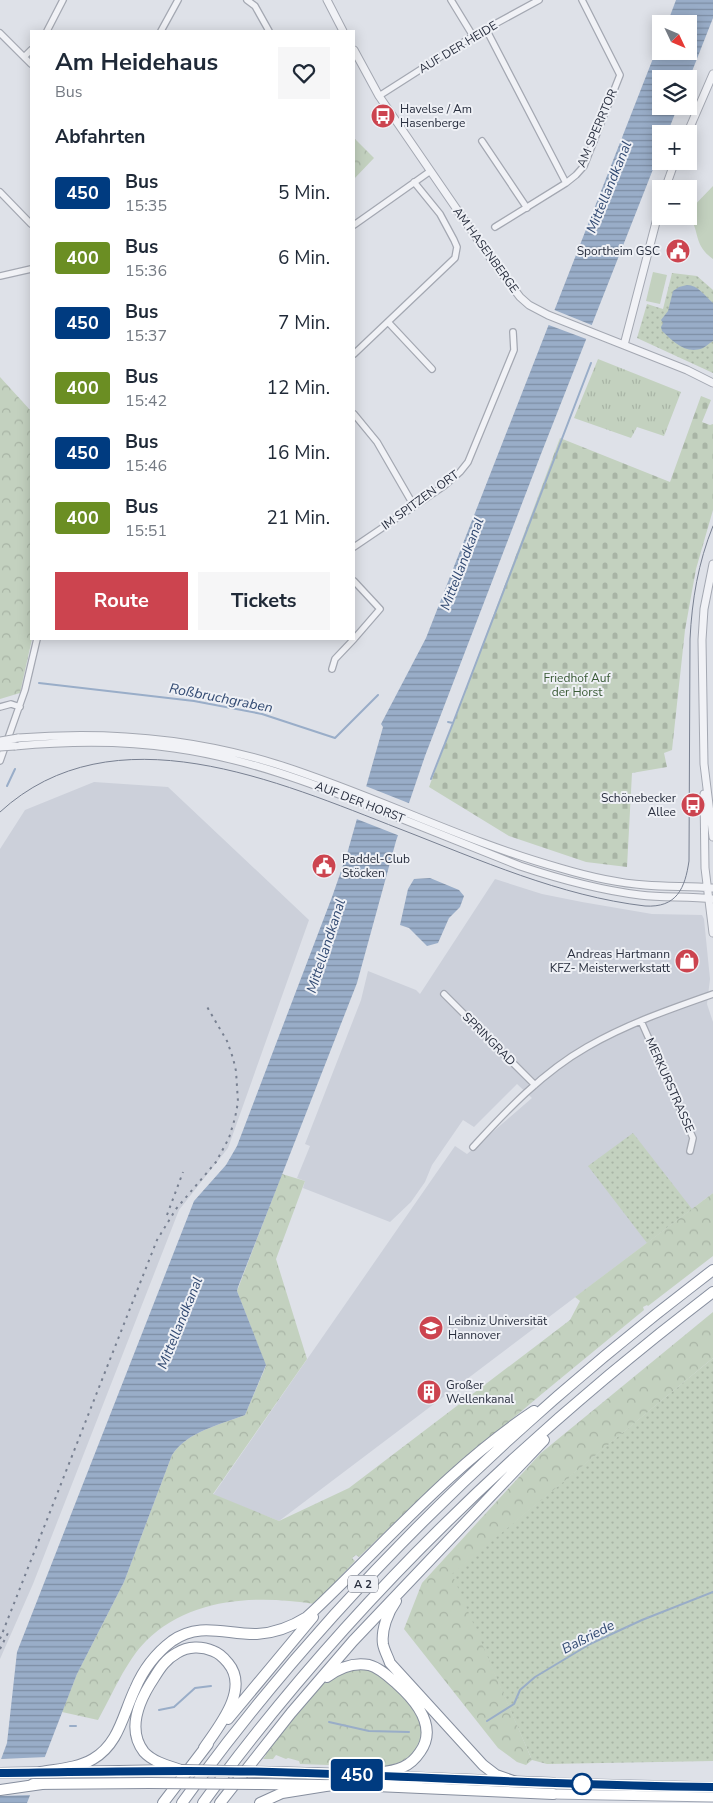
<!DOCTYPE html>
<html lang="de">
<meta charset="utf-8">
<style>
:root{--surface:#fff;--page:#f6f6f7;--text:#1f2937;--muted:#747a83;--accent:#cc444f}
body{margin:0;font-family:"Nunito Sans",sans-serif;background:var(--page);color:var(--text);height:100vh;display:flex;flex-direction:column;font-size:19px;white-space:nowrap}
*{box-sizing:border-box;margin:0}
p{font-size:16px;color:var(--muted)}
.icon{flex:none;width:28px;height:28px;fill:none;stroke:currentColor;stroke-width:2;stroke-linecap:round;stroke-linejoin:round}
.map{position:relative;flex:1;overflow:hidden}
.drawer{position:absolute;left:30px;top:30px;width:325px;height:610px;display:flex;flex-direction:column;background:var(--surface);border-radius:0px;box-shadow:0 2px 12px #0003}
.drawer>*{flex:none}
.badge{padding:0 10px;border-radius:4px;font-size:18px;line-height:32px}
.needle{width:32px;rotate:134deg}
.tools{position:absolute;left:652px;top:15px;display:grid;gap:10px}
.tools a{display:grid;place-items:center;width:45px;height:45px;border-radius:0px;background:var(--surface);box-shadow:0 2px 12px #0003;font-size:25px}
.map>.badge{position:absolute;translate:-50% -50%;box-shadow:0 0 0 2px #fff}
h2{padding:0 25px;font-size:19px;line-height:45px}
.round{display:grid;place-items:center;flex:none;width:52px;height:52px;border-radius:0px;background:var(--page)}
.overview{display:flex;align-items:center;justify-content:space-between;height:85px;padding:0 25px}
h1{font-size:24px;font-weight:700;line-height:38px}
.button{display:flex;gap:10px;margin-top:auto;padding:10px 25px}
.button a{flex:1;height:58px;border-radius:0px;background:var(--accent);color:#fff;font-size:20px;font-weight:700;line-height:58px;text-align:center}
.button a+a{background:var(--page);color:var(--text)}
ul{padding:0;list-style:none}
li{display:flex;align-items:center;gap:15px;height:65px;padding:0 25px}
li div{flex:1}
li b{display:block;font-size:19px}
li em{font-style:normal}
li .badge{min-width:55px;font-weight:700;text-align:center}
.map>svg:first-child{display:block}
.built{fill:#ccd0da}
.grass{fill:url(#grass-dots)}
.forest{fill:url(#forest-crowns)}
.cemetery{fill:url(#cemetery-stones)}
.park{fill:url(#park-tufts)}
.pitch{fill:#c3d1bf}
.water{fill:url(#water-rules)}
.pier{fill:#dee1e8}
.lines{fill:none;stroke-linecap:round;stroke-linejoin:round}
.stream{stroke:#99adc8;stroke-width:2}
.minor-casing{stroke:#a4a8b2;stroke-width:8}
.tertiary-casing{stroke:#a4a8b2;stroke-width:9}
.primary-casing{stroke:#9ea5b3;stroke-width:11}
.trunk-casing{stroke:#868e9e;stroke-width:12}
.motorway-casing{stroke:#868e9e;stroke-width:12}
.minor{stroke:#f1f2f6;stroke-width:5.5}
.tertiary{stroke:#f1f2f6;stroke-width:7}
.primary{stroke:#fff;stroke-width:9}
.trunk{stroke:#fff;stroke-width:10}
.motorway{stroke:#fff;stroke-width:10}
.tram{stroke:#788091;stroke-width:1}
.rail{stroke:#788091;stroke-width:2;stroke-dasharray:2.5 5;stroke-linecap:butt}
.tertiary-bridge-casing{stroke:#a4a8b2;stroke-width:9;stroke-linecap:butt}
.trunk-bridge-casing{stroke:#868e9e;stroke-width:12;stroke-linecap:butt}
.tertiary-bridge{stroke:#f1f2f6;stroke-width:7}
.trunk-bridge{stroke:#fff;stroke-width:10}
.line-casing{stroke:#fff;stroke-width:11}
.line{stroke:#003b80;stroke-width:8}
.stop-dot{fill:#fff;stroke:#003b80;stroke-width:2.5}
.labels{text-anchor:middle;dominant-baseline:central;stroke-width:4;stroke-linejoin:round;paint-order:stroke}
.shield{fill:#eef0f5;stroke:#636875;stroke-width:1}
.shield-label{font-size:11px;font-weight:bold;fill:#282e3e}
.street-label{font-size:12px;fill:#282e3e;stroke:#eef0f5}
.poi-label{font-size:12px;fill:#282e3e;stroke:#eef0f5;text-anchor:start}
.park-label{font-size:12px;fill:#395a35;stroke:#eef0f5}
.water-label{font-size:14px;font-style:italic;fill:#324a72;stroke:#eef0f5}
</style>
<div class="map">
<svg width="713" height="1803" viewBox="0 0 713 1803">
<defs>
<pattern id="grass-dots" width="8" height="8" patternUnits="userSpaceOnUse" patternTransform="scale(1.25)"><rect width="8" height="8" fill="#c3d1bf"/><path d="M2 2h.1M6 6h.1" fill="none" stroke="#a8b4a5" stroke-width="1.8" stroke-linecap="round"/></pattern>
<pattern id="forest-crowns" width="20" height="18" patternUnits="userSpaceOnUse" patternTransform="scale(1.25)"><rect width="20" height="18" fill="#c3d1bf"/><path d="M2 6a3 3 0 1 1 6 0M12 15a3 3 0 1 1 6 0" fill="none" stroke="#a8b4a5"/></pattern>
<pattern id="cemetery-stones" width="16" height="16" patternUnits="userSpaceOnUse" patternTransform="scale(1.25)"><rect width="16" height="16" fill="#c3d1bf"/><path d="M2 7V4a2 2 0 0 1 4 0v3zM10 15v-3a2 2 0 0 1 4 0v3z" fill="#a8b4a5"/></pattern>
<pattern id="park-tufts" width="24" height="20" patternUnits="userSpaceOnUse" patternTransform="scale(1.25)"><rect width="24" height="20" fill="#c3d1bf"/><path d="M3 7l-1-3M5 7V3M7 7l1-3M15 17l-1-3M17 17v-4M19 17l1-3" fill="none" stroke="#a8b4a5"/></pattern>
<pattern id="water-rules" width="6" height="5" patternUnits="userSpaceOnUse" patternTransform="scale(1.25)"><rect width="6" height="5" fill="#99adc8"/><path d="M0 2.5h6" fill="none" stroke="#7d8da4"/></pattern>
</defs>
<rect width="100%" height="100%" fill="#dee1e8"/>
<!-- built -->
<path class="built" d="M94,782l74,5 141,133 -81,228 -49,62 -146,374 -33,75v-810l25,-39z
M495,879l47,15 40,8 70,12 50,1 2,4 6,60 -3,25 6,18v171l-434,328 -66,-26 242,-349 12,8 65,-56 -15,-14 -43,43 -11,-7 -31,45 -7,17 -14,20 -21,20 -87,-34 2,-7 -8,-3 13,-32 -5,-2 56,-144 7,-29 48,19 4,4z"/>
<!-- grass -->
<path class="grass" d="M672,273l25,3 16,14v83l-76,-35 10,-34 16,5z
M633,1133l59,76 -45,34 -59,-77z
M713,1358v403l-166,3 -15,-4 -81,-186z"/>
<!-- forest -->
<path class="forest" d="M354,138l20,20 -20,21z
M0,377l31,34 1,228 -12,54 -20,6z
M282,1174l23,7 -29,78 31,100 -94,135 66,27 70,-33 221,-168 10,-19 -5,-4 138,-104v63l-65,50 -1,-1 -4,2 1,3c-97,80 -195,158 -285,247l-3,-2 -4,3 3,3 -40,43c-58,-9 -124,-7 -169,37 -20,20 -34,54 -48,79l-36,-8 15,-38 47,-92 48,-127c16,-24 48,-30 73,-40l21,-49 -29,-75z
M713,1312v46l-261,216 80,186 -6,5 -9,-3 -19,-14 -94,-119 18,-46 119,-130z
M367,1668l17,9 31,31 6,16 1,11 -8,18 -13,9 -16,5 -85,-3 -1,-3 -11,-3 -2,1 -10,-4 -3,4h-10l3,-4 -2,-2 60,-71 18,-12z"/>
<!-- cemetery -->
<path class="cemetery" d="M701,396l10,4 -9,22 8,3 3,-1v86l-17,59 -11,61 -13,120 -8,3 3,14 -35,6 -5,94 -41,-5 -77,-26 -80,-49 131,-349 110,44z"/>
<!-- park -->
<path class="park" d="M598,359l83,33 -17,44 -27,-9 -6,11 -57,-20z"/>
<!-- pitch -->
<path class="pitch" d="M713,186v73c-21,-15 -12,-29 -25,-43l1,-5z
M653,272l14,3 -7,29 -14,-3z"/>
<!-- water -->
<path class="water" d="M676,0h37v18l-24,61h-28v27h17l-11,28h-6v15l-120,305 -116,302 -29,85 -39,142 -119,304 -1,4 29,74 -21,50c-25,10 -57,16 -73,40l-48,127 -47,92 -50,129h-27v-41l7,-19 10,-91 177,-451 32,-36 11,-19 95,-249 15,-43 36,-127 -2,-3 45,-86 235,-600v13h28v-27h-22z
M687,285c11,0 18,11 26,18v38c-4,2 -6,5 -10,7 -17,7 -29,-6 -41,-17l-1,-4 2,-4 -2,-3 7,-9 5,-20 6,-4z
M430,878l29,12 5,6 -4,11 -11,11 -11,25 -11,3 -18,-18 -9,-3 8,-36 6,-10z"/>
<!-- pier -->
<path class="pier" d="M552,309l42,17 -5,14 -43,-16z
M363,785l48,19 -11,32 -46,-18z
M47,1757l-14,38 -33,1v-37z"/>
<g class="lines">
<!-- stream -->
<path class="stream" d="M39,683l155,18 68,13 73,24 43,-43
M448,722l5,1 138,-360
M431,779l22,-56
M7,786l8,-17
M159,1710l15,-3 21,-19 16,-2
M487,1721l27,-17 6,-14 15,-13 55,-33 52,-24 71,-28
M329,1722l40,9 40,1
M70,1726h6"/>
<defs>
<path id="minor" d="M247,0l8,6 14,25
M451,0l22,36
M486,29l80,154
M47,31l16,-31
M161,31l17,-31
M0,33l31,31
M24,57l7,-7
M379,96l94,-60 66,-36
M482,141l45,67
M0,192l31,32
M354,225l75,-53
M495,227l71,-44 10,-8 8,-9 36,-91 -38,-75
M0,276l31,-7
M388,322l44,47
M354,354l101,-96 2,-11 -3,-7 -14,-26 -26,-32
M354,414l23,28 37,64
M354,547l90,-61 16,-14 8,-10 46,-112 -1,-18
M354,581l26,28 -26,30
M332,669l3,-10 19,-20
M0,707l11,-3 9,3
M0,761l25,-71 12,-51
M444,994l91,91
M641,1021l52,117 -3,13
M473,1147c34,-37 70,-75 114,-100 40,-23 83,-38 126,-53"/>
<path id="tertiary" d="M327,0l16,31
M354,50l25,46 112,163 29,38 9,8 19,10 139,55 26,13
M687,134l26,-60
M665,189l10,-28
M624,345l37,-142
M713,564l-9,45 -2,31 2,124 9,73
M18,738c87,-7 174,0 258,26 96,30 186,77 284,104 27,8 56,15 85,17 23,2 45,1 68,3
M15,746c53,-5 106,-6 159,2 72,10 138,35 206,62 46,18 93,37 140,56 39,13 79,24 120,29 24,3 49,1 73,4
M704,794l1,74 8,65"/>
<path id="primary" d="M553,1783l160,4
M553,1794l160,3"/>
<path id="trunk" d="M270,1772l72,2
M0,1773l179,-3
M374,1776l179,7
M33,1784l116,-1
M261,1784l115,2 177,8"/>
<path id="motorway" d="M396,1601c-8,11 -15,29 -13,43 1,6 5,13 7,19l93,102 13,10 20,7
M327,1677c12,-9 27,-15 42,-12 11,3 20,12 28,19 19,17 41,43 23,68 -4,6 -10,12 -17,15 -18,8 -47,6 -68,7
M228,1719l85,-102
M181,1770c-12,-4 -28,-8 -37,-18 -18,-23 -4,-53 10,-74 6,-10 12,-19 23,-25 11,-7 25,-7 36,-2 6,2 11,7 15,12 22,26 -9,63 -24,85
M41,1772c17,-3 37,-4 52,-13 26,-15 30,-45 42,-70 8,-19 21,-36 37,-48 28,-20 55,-6 85,-7 19,-1 34,-7 50,-17 75,-70 141,-149 227,-206
M0,1790l42,-6
M163,1803l45,-59
M182,1803c147,-204 331,-381 531,-533
M203,1803c142,-195 318,-364 510,-511
M220,1803l71,-90 62,-72 191,-201
M260,1803l22,-10 50,-8"/>
</defs>
<!-- minor casing -->
<use href="#minor" class="minor-casing"/>
<!-- tertiary casing -->
<use href="#tertiary" class="tertiary-casing"/>
<!-- primary casing -->
<use href="#primary" class="primary-casing"/>
<!-- trunk casing -->
<use href="#trunk" class="trunk-casing"/>
<!-- motorway casing -->
<use href="#motorway" class="motorway-casing"/>
<!-- minor -->
<use href="#minor" class="minor"/>
<!-- tertiary -->
<use href="#tertiary" class="tertiary"/>
<!-- primary -->
<use href="#primary" class="primary"/>
<!-- trunk -->
<use href="#trunk" class="trunk"/>
<!-- motorway -->
<use href="#motorway" class="motorway"/>
<!-- tram -->
<path class="tram" d="M0,812c113,-104 279,-30 400,17 80,31 160,67 245,77 32,2 40,-18 44,-45l1,-222c2,-39 8,-76 23,-113"/>
<!-- rail -->
<path class="rail" d="M167,1215l16,-43
M0,1639l157,-399 19,-31 40,-47 13,-24 6,-20 3,-16 -2,-31 -3,-13 -6,-17 -21,-36
M0,1649l8,-16"/>
<defs>
<path id="tertiary-bridge" d="M0,741l18,-3
M0,747l15,-1"/>
<path id="trunk-bridge" d="M181,1770l89,2
M149,1783l112,1"/>
</defs>
<!-- tertiary-bridge casing -->
<use href="#tertiary-bridge" class="tertiary-bridge-casing"/>
<!-- trunk-bridge casing -->
<use href="#trunk-bridge" class="trunk-bridge-casing"/>
<!-- tertiary-bridge -->
<use href="#tertiary-bridge" class="tertiary-bridge"/>
<!-- trunk-bridge -->
<use href="#trunk-bridge" class="trunk-bridge"/>
</g>
<g class="lines">
<defs>
<path id="line" d="M0,1773c91,-1 181,-4 272,-1 147,4 294,14 441,15"/>
</defs>
<!-- line casing -->
<use href="#line" class="line-casing"/>
<!-- line -->
<use href="#line" class="line"/>
</g>
<!-- icons -->
<defs>
<symbol id="bus-disc" viewBox="-11 -11 22 22"><circle r="9.5" fill="#cc444f" stroke="#eef0f5"/><path d="M-5-6H5V4H4V6H2V4H-2V6H-4V4H-5ZM-3.5-4V0h7V-4ZM-3.5 1.2v1.5H-2V1.2ZM2 1.2v1.5H3.5V1.2Z" fill="#fff"/></symbol>
<symbol id="civic-disc" viewBox="-11 -11 22 22"><circle r="9.5" fill="#cc444f" stroke="#eef0f5"/><path d="M-.6-6.5H3V-4.5H.6V-3L4-1V1h2V6H-6V1h2V-1L-.6-3ZM-1.2 2.5V6h2.4V2.5Z" fill="#fff"/></symbol>
<symbol id="shop-disc" viewBox="-11 -11 22 22"><circle r="9.5" fill="#cc444f" stroke="#eef0f5"/><path d="M-5-2.5h2.3a2.7 3.5 0 0 1 5.4 0H5L5.5 6h-11ZM-1.5-2.5h3a1.5 2.3 0 0 0-3 0Z" fill="#fff"/></symbol>
<symbol id="university-disc" viewBox="-11 -11 22 22"><circle r="9.5" fill="#cc444f" stroke="#eef0f5"/><path d="M0-5L7-2L0 1L-7-2ZM-4 1L0 2.5L4 1V4Q0 6-4 4Z" fill="#fff"/></symbol>
<symbol id="building-disc" viewBox="-11 -11 22 22"><circle r="9.5" fill="#cc444f" stroke="#eef0f5"/><path d="M-4-6H4V6H1V3H-1V6H-4ZM-2.5-4.3h1.7v1.8h-1.7ZM.8-4.3h1.7v1.8H.8ZM-2.5-1h1.7V.8h-1.7ZM.8-1h1.7V.8H.8Z" fill="#fff"/></symbol>
</defs>
<g fill-rule="evenodd">
<use href="#bus-disc" x="369" y="102" width="28" height="28"/>
<use href="#civic-disc" x="664" y="237" width="28" height="28"/>
<use href="#bus-disc" x="679" y="791" width="28" height="28"/>
<use href="#civic-disc" x="310" y="852" width="28" height="28"/>
<use href="#shop-disc" x="673" y="947" width="28" height="28"/>
<use href="#university-disc" x="417" y="1314" width="28" height="28"/>
<use href="#building-disc" x="415" y="1378" width="28" height="28"/>
</g>
<!-- markers -->
<circle class="stop-dot" cx="582" cy="1784" r="10"/>
<g class="labels">
<!-- shield labels -->
<rect class="shield" x="348" y="1575.5" width="30" height="17" rx="4"/>
<g class="shield-label">
<text x="363" y="1584">A 2</text>
</g>
<!-- street labels -->
<g class="street-label">
<text transform="translate(458 47) rotate(-31)">AUF DER HEIDE</text>
<text transform="translate(597 128) rotate(-67)">AM SPERRTOR</text>
<text transform="translate(486 250) rotate(54)">AM HASENBERGE</text>
<text transform="translate(420 500) rotate(-36)">IM SPITZEN ORT</text>
<text transform="translate(360 802) rotate(21)">AUF DER HORST</text>
<text transform="translate(489 1039) rotate(45)">SPRINGRAD</text>
<text transform="translate(670 1085) rotate(66)">MERKURSTRASSE</text>
</g>
<!-- poi labels -->
<g class="poi-label">
<text x="400" y="109">Havelse / Am<tspan x="400" dy="14">Hasenberge</tspan></text>
<text x="660" y="251" text-anchor="end">Sportheim GSC</text>
<text x="676" y="798" text-anchor="end">Schönebecker<tspan x="676" dy="14">Allee</tspan></text>
<text x="342" y="859">Paddel-Club<tspan x="342" dy="14">Stöcken</tspan></text>
<text x="670" y="954" text-anchor="end">Andreas Hartmann<tspan x="670" dy="14">KFZ- Meisterwerkstatt</tspan></text>
<text x="448" y="1321">Leibniz Universität<tspan x="448" dy="14">Hannover</tspan></text>
<text x="446" y="1385">Großer<tspan x="446" dy="14">Wellenkanal</tspan></text>
</g>
<!-- park labels -->
<g class="park-label">
<text x="577" y="678">Friedhof Auf<tspan x="577" dy="14">der Horst</tspan></text>
</g>
<!-- water labels -->
<g class="water-label">
<text transform="translate(609 187) rotate(-68)">Mittellandkanal</text>
<text transform="translate(462 564) rotate(-69)">Mittellandkanal</text>
<text transform="translate(221 698) rotate(11)">Roßbruchgraben</text>
<text transform="translate(326 946) rotate(-72)">Mittellandkanal</text>
<text transform="translate(180 1323) rotate(-68)">Mittellandkanal</text>
<text transform="translate(588 1637) rotate(-27)">Baßriede</text>
</g>
</g>
</svg>
<div class="tools">
<a><svg class="needle" viewBox="-14 -14 28 28"><path d="M0-13l5 13h-10z" fill="#e53935"/><path d="M0 13l5-13h-10z" fill="#747a83"/></svg></a>
<a><svg class="icon" aria-label="layers" viewBox="0 0 24 24"><path d="M12 4l9 5-9 5-9-5zM3 14l9 5 9-5"/></svg></a>
<a>+</a>
<a>−</a>
</div>
<b class="badge" style="left:357px;top:1775px;background:#003b80;color:#fff">450</b>
<section class="drawer">
<div class="overview"><div><h1>Am Heidehaus</h1><p>Bus</p></div><a class="round"><svg class="icon" aria-label="heart" viewBox="0 0 24 24"><path d="M12 20l-8-8c-3-5 5-10 8-4 3-6 11-1 8 4z"/></svg></a></div>
<h2>Abfahrten</h2>
<ul>
<li><span class="badge" style="background:#003b80;color:#fff">450</span><div><b>Bus</b><p>15:35</p></div><em>5 Min.</em></li>
<li><span class="badge" style="background:#6b8e23;color:#fff">400</span><div><b>Bus</b><p>15:36</p></div><em>6 Min.</em></li>
<li><span class="badge" style="background:#003b80;color:#fff">450</span><div><b>Bus</b><p>15:37</p></div><em>7 Min.</em></li>
<li><span class="badge" style="background:#6b8e23;color:#fff">400</span><div><b>Bus</b><p>15:42</p></div><em>12 Min.</em></li>
<li><span class="badge" style="background:#003b80;color:#fff">450</span><div><b>Bus</b><p>15:46</p></div><em>16 Min.</em></li>
<li><span class="badge" style="background:#6b8e23;color:#fff">400</span><div><b>Bus</b><p>15:51</p></div><em>21 Min.</em></li>
</ul>
<div class="button"><a>Route</a><a>Tickets</a></div>
</section>
</div>
